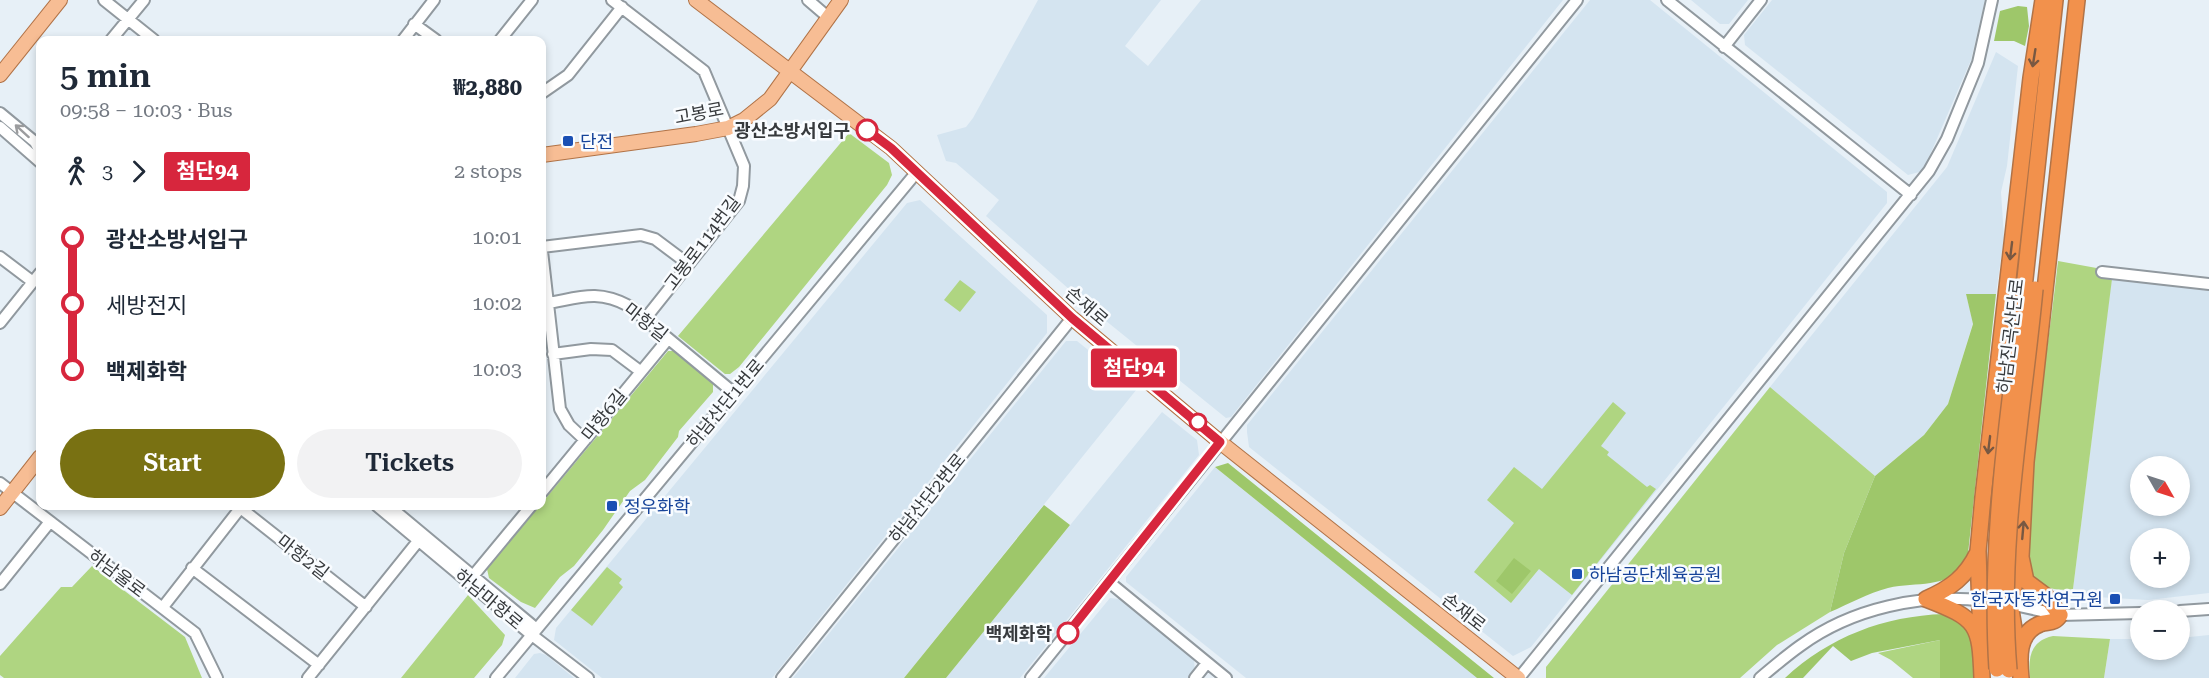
<!DOCTYPE html>
<meta charset="utf-8">
<style>
:root{--surface:#fff;--page:#f2f2f3;--text:#1f2937;--muted:#747a83;--accent:#797112}
body{margin:0;font-family:"Roboto Serif","Noto Sans KR",serif;background:var(--page);color:var(--text);height:100vh;display:flex;flex-direction:column;font-size:22px;white-space:nowrap}
*{box-sizing:border-box;margin:0}
p{font-size:20px;color:var(--muted)}
.icon{flex:none;width:33px;height:33px;fill:none;stroke:currentColor;stroke-width:2;stroke-linecap:round;stroke-linejoin:round}
.map{position:relative;flex:1;overflow:hidden}
.drawer{position:absolute;left:36px;top:36px;width:510px;height:474px;display:flex;flex-direction:column;background:var(--surface);border-radius:12px;box-shadow:0 3px 9px #0003}
.drawer>*{flex:none}
.badge{padding:0 12px;border-radius:4px;font-size:21px;line-height:39px}
.needle{width:39px;rotate:129deg}
.tools{position:absolute;left:2130px;top:456px;display:grid;gap:12px}
.tools a{display:grid;place-items:center;width:60px;height:60px;border-radius:50%;background:var(--surface);box-shadow:0 3px 9px #0003;font-size:30px}
.map>.badge{position:absolute;translate:-50% -50%;box-shadow:0 0 0 3px #fff}
.legs{display:flex;align-items:center;gap:9px;height:66px;padding:0 24px;font-size:20px}
.legs p{margin-inline-start:auto}
.summary{display:flex;align-items:center;justify-content:space-between;height:102px;padding:0 24px}
h1{font-size:33px;font-weight:600;line-height:45px}
.cta{display:flex;gap:12px;margin-top:auto;padding:12px 24px}
.cta a{flex:1;height:69px;border-radius:36px;background:var(--accent);color:#fff;font-size:24px;font-weight:600;line-height:69px;text-align:center}
.cta a+a{background:var(--page);color:var(--text)}
ul{padding:0 24px;list-style:none}
li{display:flex;align-items:center;gap:21px;height:66px;font-size:22px}
li i{display:grid;place-items:center;width:9px;height:100%;margin:0 8px;background:currentColor}
li i::after{content:'';width:15px;height:15px;margin:-8px;border:4px solid;border-radius:50%;background:var(--surface)}
li p{margin-inline-start:auto}
li:first-child i{background:linear-gradient(#0000 50%,currentColor 0)}
li:last-child i{background:linear-gradient(currentColor 50%,#0000 0)}
.map>svg:first-child{display:block}
.built{fill:#d4e4f0;fill-rule:evenodd}
.green{fill:#afd581}
.forest{fill:#9ec76a}
.lines{fill:none;stroke-linecap:round;stroke-linejoin:round}
.minor-casing{stroke:#91999f;stroke-width:14}
.major-casing{stroke:#b17347;stroke-width:16}
.highway-casing{stroke:#b17347;stroke-width:18}
.minor{stroke:#fff;stroke-width:10}
.major{stroke:#f7bd94;stroke-width:14}
.highway{stroke:#f2914c;stroke-width:15}
.highway-bridge-casing{stroke:#b17347;stroke-width:18;stroke-linecap:butt}
.highway-bridge{stroke:#f2914c;stroke-width:15}
.oneway{stroke:#785842}
.oneway2{stroke:#9b9c9e}
.line-1-casing{stroke:#fff;stroke-width:14}
.line-1{stroke:#d7263d;stroke-width:9}
.stop-1-dot{fill:#fff;stroke:#d7263d;stroke-width:3}
.transit-dot{fill:#1a4fb4;stroke:#f9fcff;stroke-width:2}
.labels{text-anchor:middle;dominant-baseline:central;stroke-width:5;stroke-linejoin:round;paint-order:stroke}
.street-label{font-size:18px;fill:#373a3d;stroke:#f9fcff}
.stop-label{font-size:18px;font-weight:bold;fill:#373a3d;stroke:#f9fcff;text-anchor:end}
.transit-label{font-size:18px;fill:#164399;stroke:#f9fcff;text-anchor:start}
</style>
<div class="map">
<svg width="2209" height="678" viewBox="0 0 2209 678">
<rect width="100%" height="100%" fill="#e7f0f7"/>
<!-- built -->
<path class="built" d="M1038,0h123l-36,46 23,20 53,-66h362l-332,417 -5,1 -131,-106 -109,-96 13,-16 -43,-37 -10,-2 -9,-26 29,-8 7,-9z
M1590,0h60l237,192v11l-356,444 -18,9 -264,-209 -2,-15v-7z
M1691,0h57l-19,24h-9z
M1772,0h213l-14,60 -48,111 -15,4 -163,-130 -1,-10z
M1996,52l22,14 -11,100 -6,26 3,45 -8,57h-30l7,29 -25,81 -24,31 -49,41 -105,-89 177,-220z
M920,200l127,115v18l-275,345h-170l-48,-38 2,-12 351,-425z
M2112,276l97,15v302l-61,7 -52,-3 -23,-8zM2140,466h40v40h-40zM2140,538h40v40h-40z
M1066,341h11l60,48 -233,289h-111z
M1162,412l35,28 2,15 -96,120 -83,103h-74z
M1215,467l262,211h-231l-120,-96v-5z
M1110,598l9,1 75,60 1,13 -5,6h-146z
M2209,635v43h-105l6,-39h30v11h40v-12z
M540,653l6,2 28,23h-59l19,-24z"/>
<!-- green -->
<path class="green" d="M849,133l40,30 3,12 -5,10 -148,182 -9,7h-5l-47,-38z
M2058,261l55,10 -40,318c-21,3 -41,-3 -47,-26 -4,-14 1,-35 2,-50 6,-84 21,-168 30,-252z
M960,280l16,12 -16,20 -16,-12z
M668,351h6l39,33v8l-34,39 -1,6 -33,43 -15,11 -27,39 -29,36 -14,11 -25,31 -14,-6 -32,-24 -2,-9z
M1770,387l105,89 -31,77 -14,59 -53,33 -37,33h-194v-11z
M1613,402l13,11 -25,33 8,6 -2,3 40,32 3,-2 6,4 -84,106 -33,-26 -28,34 -37,-31 40,-49 -27,-23 27,-33 28,22z
M92,566l93,71 17,41h-198l-4,-3v-19l61,-69h11z
M607,567l15,12 -3,4 4,4 -31,39 -21,-16z
M468,595l37,40 -3,10 -28,33h-73z
M2053,636l57,3 -6,39h-74c-2,-20 0,-37 23,-42z
M1940,640v38h-27l-22,-18 -13,-7z"/>
<!-- forest -->
<path class="forest" d="M2018,6l9,1 2,19 -4,20 -11,-5h-20l6,-30z
M1966,294h30l-29,269c-22,27 -49,18 -79,25 -20,5 -39,16 -58,24l14,-59 31,-77 49,-41 24,-31 25,-80z
M1228,463l266,215h-17l-262,-211z
M1044,505l26,20 -124,153h-42z
M1514,558l17,13 -19,23 -16,-13z
M1944,614c31,6 28,38 31,64h-35v-38l-68,13 -21,8 -18,-15 -30,32h-18c44,-41 99,-62 159,-64z"/>
<g class="lines">
<defs>
<path id="minor" d="M104,0l50,40
M612,0l92,71 40,95 -1,20 -4,15 -94,118
M808,0l21,18
M1667,0l244,195
M414,24l22,16
M111,40l33,-40
M403,40l31,-40
M500,40l32,-40
M1724,47l37,-47
M542,93l26,-18 54,-68
M0,113l35,29 5,9
M0,127l40,35
M542,247l99,-12 14,4 32,24
M542,251l18,158 9,16 16,15
M0,257l33,25
M2102,272l107,12
M542,304c35,-5 53,-16 87,2l105,87
M0,323l40,-50
M553,354l38,-5 21,1 28,21
M0,483l195,150 22,45
M542,492l126,-153
M238,506l128,101
M377,506l151,126 60,46
M389,506l144,120 1,8
M192,568l127,97
M473,576l58,-70
M1109,582l117,96
M0,584l49,-61
M2006,603l54,12 80,-2
M163,607l79,-101
M2180,611l29,-2
M308,678l111,-138
M496,678l420,-505
M782,678l290,-360
M1031,678l546,-678
M1195,678l12,-15
M1519,678l410,-507 18,-32 31,-76 14,-63
M1760,678c13,-11 26,-22 40,-32 52,-38 122,-53 185,-45"/>
<path id="major" d="M696,0l195,148 181,170 148,124 298,236
M0,75l60,-75
M542,155l154,-21 32,-6 16,-8 26,-21 71,-99
M0,508l40,-51"/>
<path id="highway" d="M2024,288l31,-288
M1926,599c52,20 54,25 56,79
M1926,599c25,-11 40,-22 52,-47
M1981,640l-3,-89 5,-54 48,-419 12,-78
M2018,653l-8,-49 10,-43
M2021,678c-2,-19 -4,-45 19,-54 9,-3 14,0 20,-9l-14,-19 -20,-15 -5,-24 5,-95 51,-462"/>
</defs>
<!-- minor casing -->
<use href="#minor" class="minor-casing"/>
<!-- major casing -->
<use href="#major" class="major-casing"/>
<!-- highway casing -->
<use href="#highway" class="highway-casing"/>
<!-- minor -->
<use href="#minor" class="minor"/>
<!-- major -->
<use href="#major" class="major"/>
<!-- highway -->
<use href="#highway" class="highway"/>
<defs>
<path id="highway-bridge" d="M1997,669c-8,-127 11,-255 27,-381
M2009,670c-11,-128 14,-254 26,-381"/>
</defs>
<!-- highway-bridge casing -->
<use href="#highway-bridge" class="highway-bridge-casing"/>
<!-- highway-bridge -->
<use href="#highway-bridge" class="highway-bridge"/>
</g>
<!-- one-way arrows -->
<defs><path id="oneway-shaft" d="M-6 0H5M1.5-3L5.5 0L1.5 3" fill="none" stroke-width="1.6" stroke-linecap="round" stroke-linejoin="round" transform="scale(1.5)"/></defs>
<g class="oneway">
<use href="#oneway-shaft" transform="translate(2034 58) rotate(99)"/>
<use href="#oneway-shaft" transform="translate(2011 251) rotate(97)"/>
<use href="#oneway-shaft" transform="translate(1989 445) rotate(97)"/>
<use href="#oneway-shaft" transform="translate(2023 530) rotate(-85)"/>
</g>
<use class="oneway2" href="#oneway-shaft" transform="translate(22 131) rotate(-138)"/>
<g class="lines">
<defs>
<path id="line-1" d="M867,130l24,18 181,170 148,124 -152,191"/>
</defs>
<!-- line-1 casing -->
<use href="#line-1" class="line-1-casing"/>
<!-- line-1 -->
<use href="#line-1" class="line-1"/>
</g>
<!-- markers -->
<g class="stop-1-dot">
<circle cx="867" cy="130" r="10"/>
<circle cx="1198" cy="422" r="8"/>
<circle cx="1068" cy="633" r="10"/>
</g>
<g class="transit-dot">
<rect x="562" y="135" width="12" height="12" rx="3"/>
<rect x="606" y="500" width="12" height="12" rx="3"/>
<rect x="1571" y="568" width="12" height="12" rx="3"/>
<rect x="2109" y="593" width="12" height="12" rx="3"/>
</g>
<g class="labels">
<!-- street labels -->
<g class="street-label">
<text transform="translate(699 113) rotate(-11)">고봉로</text>
<text transform="translate(702 243) rotate(-53)">고봉로114번길</text>
<text transform="translate(1087 306) rotate(41)">손재로</text>
<text transform="translate(646 322) rotate(38)">마항길</text>
<text transform="translate(2010 336) rotate(-83)">하남진곡산단로</text>
<text transform="translate(725 403) rotate(-50)">하남산단1번로</text>
<text transform="translate(604 415) rotate(-51)">마항6길</text>
<text transform="translate(927 498) rotate(-51)">하남산단2번로</text>
<text transform="translate(303 557) rotate(38)">마항2길</text>
<text transform="translate(117 573) rotate(37)">하남울로</text>
<text transform="translate(489 599) rotate(40)">하남마항로</text>
<text transform="translate(1464 612) rotate(38)">손재로</text>
</g>
<!-- stop labels -->
<g class="stop-label">
<text x="850" y="130">광산소방서입구</text>
<text x="1052" y="633">백제화학</text>
</g>
<!-- transit labels -->
<g class="transit-label">
<text x="580" y="141">단전</text>
<text x="624" y="506">정우화학</text>
<text x="1589" y="574">하남공단체육공원</text>
<text x="2103" y="599" text-anchor="end">한국자동차연구원</text>
</g>
</g>
</svg>
<div class="tools">
<a><svg class="needle" viewBox="-14 -14 28 28"><path d="M0-13l5 13h-10z" fill="#e53935"/><path d="M0 13l5-13h-10z" fill="#747a83"/></svg></a>
<a>+</a>
<a>−</a>
</div>
<b class="badge" style="left:1134px;top:368px;background:#d7263d;color:#fff">첨단94</b>
<section class="drawer">
<div class="summary"><div><h1>5 min</h1><p>09:58 – 10:03 · Bus</p></div><b>₩2,880</b></div>
<div class="legs"><svg class="icon" aria-label="walk" viewBox="0 0 24 24"><circle cx="13" cy="4" r="2"/><path d="M13 8l-2 6 4 7M11 14l-3 7M7 12l3-4h3l4 4"/></svg>3<svg class="icon" aria-label="forward" viewBox="0 0 24 24"><path d="M9 5l7 7-7 7"/></svg><b class="badge" style="background:#d7263d;color:#fff">첨단94</b><p>2 stops</p></div>
<ul>
<li><i style="color:#d7263d"></i><b>광산소방서입구</b><p>10:01</p></li>
<li><i style="color:#d7263d"></i><span>세방전지</span><p>10:02</p></li>
<li><i style="color:#d7263d"></i><b>백제화학</b><p>10:03</p></li>
</ul>
<div class="cta"><a>Start</a><a>Tickets</a></div>
</section>
</div>
